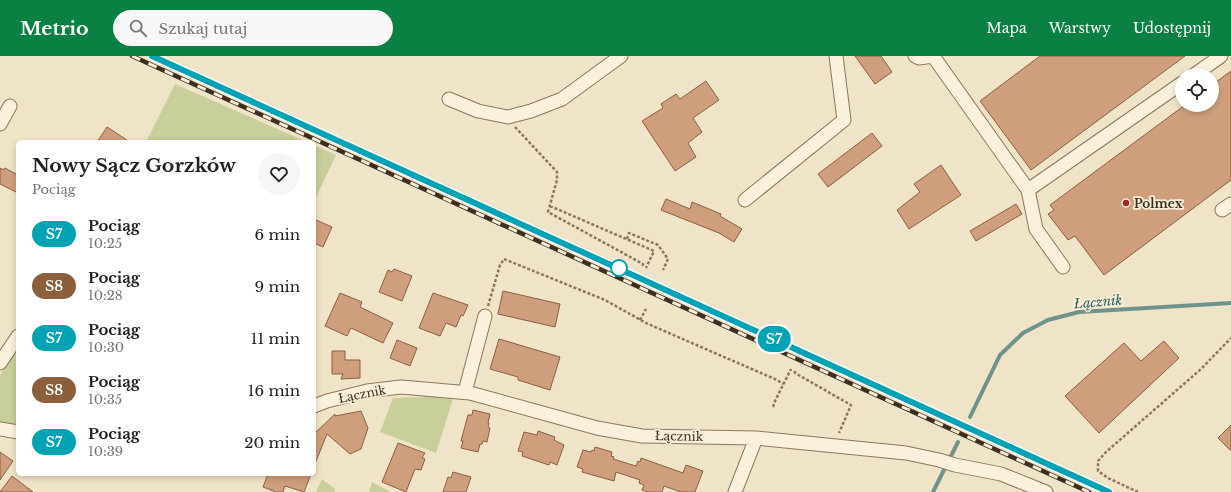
<!DOCTYPE html>
<html lang="pl">
<meta charset="utf-8">
<style>
:root{--surface:#fff;--page:#f6f6f6;--text:#222;--muted:#767676;--accent:#0b8043}
body{margin:0;font-family:"Libre Baskerville",serif;background:var(--page);color:var(--text);height:100vh;display:flex;flex-direction:column;font-size:15px;white-space:nowrap}
*{box-sizing:border-box;margin:0}
p{font-size:13px;color:var(--muted)}
.icon{flex:none;width:22px;height:22px;fill:none;stroke:currentColor;stroke-width:2;stroke-linecap:round;stroke-linejoin:round}
.map{position:relative;flex:1;overflow:hidden}
.drawer{position:absolute;left:16px;top:84px;width:300px;height:336px;display:flex;flex-direction:column;background:var(--surface);border-radius:6px;box-shadow:0 2px 6px #0003}
.drawer>*{flex:none}
.badge{padding:0 8px;border-radius:13px;font-size:14px;line-height:26px}
.fabs{position:absolute;left:1175px;top:12px;display:grid;gap:8px}
.fabs a{display:grid;place-items:center;width:44px;height:44px;border-radius:50%;background:var(--surface);box-shadow:0 2px 6px #0003;font-size:20px}
.map>.badge{position:absolute;translate:-50% -50%;box-shadow:0 0 0 2px #fff}
.round{display:grid;place-items:center;flex:none;width:42px;height:42px;border-radius:21px;background:var(--page)}
.summary{display:flex;align-items:center;justify-content:space-between;height:68px;padding:0 16px}
h1{font-size:19px;font-weight:700;line-height:30px}
ul{padding:0;list-style:none}
li{display:flex;align-items:center;gap:12px;height:52px;padding:0 16px}
li div{flex:1}
li b{display:block;font-size:15px}
li em{font-style:normal}
li .badge{min-width:44px;font-weight:700;text-align:center}
header{display:flex;align-items:center;gap:24px;box-sizing:border-box;height:56px;padding:0 20px;background:var(--accent);color:#fff}
header strong{font-size:19px}
nav{display:flex;gap:22px;margin-inline-start:auto;font-size:14px}
.search{width:280px;height:36px;background:var(--page);display:flex;align-items:center;gap:10px;box-sizing:border-box;padding:0 14px;border-radius:22px;color:var(--muted);font-size:15px}
.map>svg:first-child{display:block}
.green{fill:#c9cf9b}
.lines{fill:none;stroke-linecap:round;stroke-linejoin:round}
.stream{stroke:#6f938a;stroke-width:4}
.building{fill:#cf9f7d;stroke:#8d5f41}
.minor-casing{stroke:#8d765c;stroke-width:15}
.path{stroke:#8d765c;stroke-width:2.5;stroke-dasharray:3 2;stroke-linecap:butt}
.minor{stroke:#faf1dc;stroke-width:13}
.rail-casing{stroke:#3d2e20;stroke-width:4.5}
.rail{stroke:#f7eed8;stroke-width:3;stroke-dasharray:9;stroke-linecap:butt}
.line-casing{stroke:#fff;stroke-width:9}
.line{stroke:#00a3b4;stroke-width:6}
.poi-dot{fill:#9e2a2b;stroke:#f7eed8;stroke-width:1.5}
.stop-dot{fill:#fff;stroke:#00a3b4;stroke-width:2}
.labels{text-anchor:middle;dominant-baseline:central;stroke-width:3.5;stroke-linejoin:round;paint-order:stroke}
.poi-label{font-size:12px;font-weight:bold;fill:#3d2e20;stroke:#f7eed8;text-anchor:start}
.street-label{font-size:12px;fill:#3d2e20;stroke:#f7eed8}
.water-label{font-size:13px;font-style:italic;fill:#2f5d5a;stroke:#f7eed8}
</style>
<header>
<strong>Metrio</strong>
<div class="search"><svg class="icon" aria-label="search" viewBox="0 0 24 24"><circle cx="10" cy="10" r="6"/><path d="M15 15l6 6"/></svg>Szukaj tutaj</div>
<nav><a>Mapa</a><a>Warstwy</a><a>Udostępnij</a></nav>
</header>
<div class="map">
<svg width="1231" height="436" viewBox="0 0 1231 436">
<rect width="100%" height="100%" fill="#f0e4c8"/>
<!-- green -->
<path class="green" d="M175,28l132,58h-161z
M314,89l22,10 -22,47z
M18,291v76l-3,4 -15,-1v-51z
M454,340l-18,57 -56,-21 13,-34z
M322,423l12,9 1,4h-19z
M372,426l17,9 1,1h-21z"/>
<g class="lines">
<!-- stream -->
<path class="stream" d="M970,361l30,-62 23,-22 25,-13 31,-8 152,-9
M933,436l25,-50"/>
</g>
<!-- building -->
<path class="building" d="M855,0h26l11,16 -17,12z
M1040,0h145l-154,114 -51,-69z
M1231,15v109l-127,95 -29,-39 -7,4 -20,-26 6,-4 -4,-5 135,-100h27v-20z
M706,25l13,19 -26,18 9,14 -14,11 8,14 -21,14 -33,-50 21,-13 -2,-4 15,-10 4,5z
M107,71l23,15h-33z
M872,77l10,13 -54,41 -10,-13z
M941,109l20,30 -52,34 -12,-19 23,-18 -6,-8z
M0,112l4,2 1,-2 13,7v18l-18,-9z
M666,143l24,10 2,-7 29,12 -1,2 22,13 -8,13 -15,-9 -58,-23z
M1016,148l6,10 -46,27 -6,-10z
M314,163l18,8 -9,20 -9,-4z
M394,213l18,7 -10,25 -23,-9 9,-22 4,2z
M503,235l57,13 -5,23 -57,-13z
M340,237l22,9 -2,5 33,16 -10,20 -32,-15 -4,8 -22,-10z
M433,237l35,12 -5,11 -2,-1 -5,12 -10,-4 -6,13 -21,-8z
M499,283l61,18 -10,33 -32,-10v-3l-28,-8z
M397,284l20,8 -7,18 -20,-8z
M1164,285l15,17 -80,75 -34,-37 59,-53 17,18z
M332,295h13v9h15v18l-19,1 2,-5h-11z
M473,354l17,4 -2,9h1l-1,4 2,1 -3,14 -4,-1 -1,3h-2l-2,8 -17,-4 2,-7h-2l7,-26h4z
M361,355l7,17 -7,21 -11,5 -23,-20 -13,32v-32l21,-20v2z
M1231,369v26l-13,-13z
M538,375l17,6 -1,3 10,5 -7,20 -7,-3 -1,3 -27,-9 1,-4 -5,-1 6,-19 13,3z
M398,387l27,10 -3,5 3,1 -4,11 -6,-1 -9,23 -24,-10z
M595,391l17,5 -1,4 3,1 -1,2 23,7 2,-5 2,1 1,-4 42,15 3,-8 17,6 -8,21h-14l-17,-6 -2,6h-14l-6,-2 2,-5 -5,-2 1,-3 -24,-8 -2,9 -32,-9 1,-3 -6,-2 6,-17 8,2 1,-2 2,1z
M0,396l13,9 -13,19z
M453,416l18,5 -5,15h-23l5,-15 3,1z
M268,418h43l-7,18 -19,-6 -2,6h-7l-13,-5z
M12,420l21,16h-33z"/>
<g class="lines">
<defs>
<path id="minor" d="M915,0l4,2 14,-2
M933,0l95,134 8,39 27,38
M1194,19l27,-19
M449,43l29,12 30,6 23,-6 31,-12 59,-43
M0,68l10,-18
M1028,134l154,-107
M745,144l99,-80 -8,-64
M1222,154l9,-6
M0,307l18,-27
M465,336l20,-76
M314,350l13,-5 40,-10 34,-4 69,6 127,35 45,8 114,2 150,15 33,7 16,5 46,9 45,18
M0,373l18,3
M735,436l21,-54"/>
</defs>
<!-- minor casing -->
<use href="#minor" class="minor-casing"/>
<!-- path -->
<path class="path" d="M515,71l42,45v8l-9,32 95,52 -1,3
M550,150l104,45 -8,17
M627,183l2,-6 29,12 10,14 -5,11
M488,250l12,-41 4,-6 101,41 41,23 131,57 6,4
M640,264l6,-11
M795,315v2l56,32 -12,28
M773,351l2,-6 16,-32
M1138,436l-30,-14 -10,-7v-10l8,-9 95,-83 30,-31"/>
<!-- minor -->
<use href="#minor" class="minor"/>
<defs>
<path id="rail" d="M132,0l957,436
M152,0l957,436"/>
</defs>
<!-- rail casing -->
<use href="#rail" class="rail-casing"/>
<!-- rail -->
<use href="#rail" class="rail"/>
</g>
<g class="lines">
<defs>
<path id="line" d="M152,0l957,436"/>
</defs>
<!-- line casing -->
<use href="#line" class="line-casing"/>
<!-- line -->
<use href="#line" class="line"/>
</g>
<!-- markers -->
<circle class="poi-dot" cx="1126" cy="147" r="4"/>
<circle class="stop-dot" cx="619" cy="212" r="8"/>
<g class="labels">
<!-- poi labels -->
<g class="poi-label">
<text x="1134" y="147">Polmex</text>
</g>
<!-- street labels -->
<g class="street-label">
<text transform="translate(362 338) rotate(-11)">Łącznik</text>
<text transform="translate(679 380) rotate(1)">Łącznik</text>
</g>
<!-- water labels -->
<g class="water-label">
<text transform="translate(1098 246) rotate(-5)">Łącznik</text>
</g>
</g>
</svg>
<div class="fabs">
<a><svg class="icon" aria-label="locate" viewBox="0 0 24 24"><circle cx="12" cy="12" r="6"/><path d="M12 2v4M12 18v4M2 12h4M18 12h4"/></svg></a>
</div>
<b class="badge" style="left:774px;top:283px;background:#00a3b4;color:#fff">S7</b>
<section class="drawer">
<div class="summary"><div><h1>Nowy Sącz Gorzków</h1><p>Pociąg</p></div><a class="round"><svg class="icon" aria-label="heart" viewBox="0 0 24 24"><path d="M12 20l-8-8c-3-5 5-10 8-4 3-6 11-1 8 4z"/></svg></a></div>
<ul>
<li><span class="badge" style="background:#00a3b4;color:#fff">S7</span><div><b>Pociąg</b><p>10:25</p></div><em>6 min</em></li>
<li><span class="badge" style="background:#8b5e3c;color:#fff">S8</span><div><b>Pociąg</b><p>10:28</p></div><em>9 min</em></li>
<li><span class="badge" style="background:#00a3b4;color:#fff">S7</span><div><b>Pociąg</b><p>10:30</p></div><em>11 min</em></li>
<li><span class="badge" style="background:#8b5e3c;color:#fff">S8</span><div><b>Pociąg</b><p>10:35</p></div><em>16 min</em></li>
<li><span class="badge" style="background:#00a3b4;color:#fff">S7</span><div><b>Pociąg</b><p>10:39</p></div><em>20 min</em></li>
</ul>
</section>
</div>
